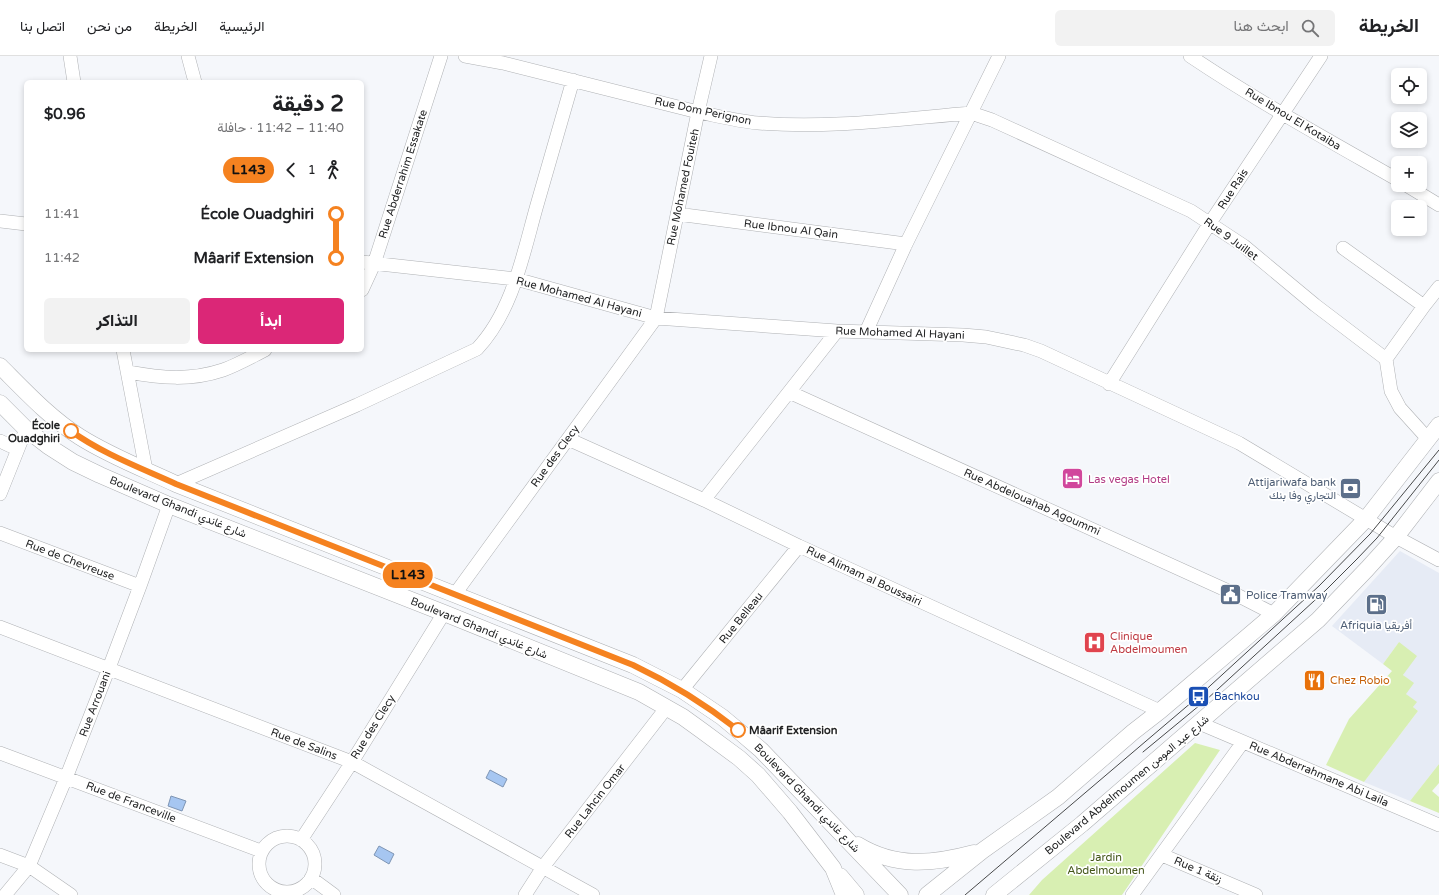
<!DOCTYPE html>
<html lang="ar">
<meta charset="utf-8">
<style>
:root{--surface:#fff;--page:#f2f2f2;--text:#202124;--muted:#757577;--line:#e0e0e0;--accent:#db2777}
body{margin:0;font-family:"Varela Round",Vazirmatn,sans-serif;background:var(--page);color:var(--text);direction:rtl;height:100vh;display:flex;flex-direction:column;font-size:15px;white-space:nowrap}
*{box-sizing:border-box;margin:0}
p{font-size:13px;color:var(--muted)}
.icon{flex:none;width:22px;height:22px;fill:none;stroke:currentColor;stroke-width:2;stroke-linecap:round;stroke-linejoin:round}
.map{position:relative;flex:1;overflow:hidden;direction:ltr}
.details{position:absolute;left:24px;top:24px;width:340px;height:272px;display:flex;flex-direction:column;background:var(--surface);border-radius:6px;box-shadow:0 2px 6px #0003;direction:rtl}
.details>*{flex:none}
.badge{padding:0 8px;border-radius:13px;font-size:14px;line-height:26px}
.tools{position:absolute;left:1391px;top:12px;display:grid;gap:8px}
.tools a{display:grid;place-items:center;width:36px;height:36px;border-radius:6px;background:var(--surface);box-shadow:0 2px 6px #0003;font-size:20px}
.map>.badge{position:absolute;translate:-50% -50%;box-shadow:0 0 0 2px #fff}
.legs{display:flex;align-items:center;gap:6px;height:44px;padding:0 20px;font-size:13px}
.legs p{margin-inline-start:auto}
.head{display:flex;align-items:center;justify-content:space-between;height:68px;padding:0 20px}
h1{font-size:22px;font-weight:800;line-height:30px}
.primary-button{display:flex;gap:8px;margin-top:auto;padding:8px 20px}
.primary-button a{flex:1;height:46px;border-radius:6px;background:var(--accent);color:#fff;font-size:16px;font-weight:800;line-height:46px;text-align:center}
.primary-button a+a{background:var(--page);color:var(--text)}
ul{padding:0 20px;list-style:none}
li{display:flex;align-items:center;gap:14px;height:44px;font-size:15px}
li i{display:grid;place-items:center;width:6px;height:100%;margin:0 5px;background:currentColor}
li i::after{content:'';width:10px;height:10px;margin:-5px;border:3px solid;border-radius:50%;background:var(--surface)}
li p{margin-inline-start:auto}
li:first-child i{background:linear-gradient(#0000 50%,currentColor 0)}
li:last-child i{background:linear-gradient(currentColor 50%,#0000 0)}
header{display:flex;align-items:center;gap:24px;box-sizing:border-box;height:56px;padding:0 20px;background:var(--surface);border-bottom:1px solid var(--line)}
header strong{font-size:19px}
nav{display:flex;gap:22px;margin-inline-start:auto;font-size:14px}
.search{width:280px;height:36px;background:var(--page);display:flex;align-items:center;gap:10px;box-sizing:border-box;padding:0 14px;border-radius:6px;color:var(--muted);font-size:15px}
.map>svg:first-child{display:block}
.built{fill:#e6ebf5}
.green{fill:#d8efb2}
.water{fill:#a6c6f1;stroke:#7e95b4}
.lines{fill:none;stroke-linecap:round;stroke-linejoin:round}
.minor-casing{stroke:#afb1b4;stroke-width:14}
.major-casing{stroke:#afb1b4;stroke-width:17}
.minor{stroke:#fff;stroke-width:13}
.major{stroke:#fff;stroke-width:16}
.tram{stroke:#48494a;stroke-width:1}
.line-1-casing{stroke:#fff;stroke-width:9}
.line-1{stroke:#f58220;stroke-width:6}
.stop-1-dot{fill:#fff;stroke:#f58220;stroke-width:2}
.labels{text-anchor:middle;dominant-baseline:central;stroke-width:3.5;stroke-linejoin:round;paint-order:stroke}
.street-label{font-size:11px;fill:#222324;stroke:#fff}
.stop-label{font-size:11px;font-weight:bold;fill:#222324;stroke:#fff;text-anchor:end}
.hotel-label{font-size:11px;fill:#b23c85;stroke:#fff;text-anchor:start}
.service-label{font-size:11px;fill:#4e5e75;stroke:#fff;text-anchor:end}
.health-label{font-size:11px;fill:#be3a42;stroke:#fff;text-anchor:start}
.food-label{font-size:11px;fill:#c56008;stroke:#fff;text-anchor:start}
.transit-label{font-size:11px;fill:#164399;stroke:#fff;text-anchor:start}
.park-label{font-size:11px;fill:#435518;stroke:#fff}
</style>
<header>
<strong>الخريطة</strong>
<div class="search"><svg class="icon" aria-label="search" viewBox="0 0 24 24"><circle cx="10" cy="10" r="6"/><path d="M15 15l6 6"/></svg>ابحث هنا</div>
<nav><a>الرئيسية</a><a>الخريطة</a><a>من نحن</a><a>اتصل بنا</a></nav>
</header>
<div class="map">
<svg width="1439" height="839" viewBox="0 0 1439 839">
<rect width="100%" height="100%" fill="#f5f7fb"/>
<!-- built -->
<path class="built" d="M1400,495l39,22v191l-29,37 -46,-19 54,-71 -5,-4 3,-5 -10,-8 -7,-52 -16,22 -51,-38z"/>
<!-- green -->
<path class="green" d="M1399,586l18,14 -14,19 11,8 -8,11 11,8 -4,5 5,4 -54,71 -38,-17 23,-46 43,-48 -9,-7z
M1195,687l25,7 -98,145h-93l13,-15z
M1439,708v19l-7,8 7,6v16l-29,-12z"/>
<!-- water -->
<path class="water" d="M490,714l17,9 -4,8 -17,-9z
M171,740l15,5 -4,10 -14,-5z
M379,790l15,8 -5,10 -15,-9z"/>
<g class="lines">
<defs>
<path id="minor" d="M70,0l4,26
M188,0l7,26
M465,0l38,7 195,49c20,4 39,9 60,11 70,6 142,-4 213,-10l21,7 199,91 53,35 71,59 71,54 5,32 9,17 28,31
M1190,0c67,45 138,84 208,124
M1406,129l33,20
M677,158l229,30
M0,165l26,3
M1343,192l81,58 15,-19
M362,206l154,17 140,39 181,13 126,4 23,2 38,8 17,6 198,92 157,94 43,23
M362,234l12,-26 67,-208
M866,276l40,-88 93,-188
M123,294l23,120
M1386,303l38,-53
M128,316c33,6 62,9 95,-2 14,-5 28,-13 42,-20
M1109,328l101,-161 111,-167
M789,336l448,203 37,19
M568,383l136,61 95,46 361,165
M0,385l17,8
M176,428l181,-79 120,-56c36,-38 46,-95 60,-144 12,-42 24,-84 36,-125
M0,438l26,-65
M704,444l133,-169
M0,477l140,53
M455,538l201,-276 42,-206 13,-56
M0,571l352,135 241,133
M682,634l117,-144
M1199,667l240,102
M0,697l261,98
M259 808a28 28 0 1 1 56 0a28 28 0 1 1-56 0Z
M301,784l51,-78 92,-149
M0,799l29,11 42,29
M1162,799l94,40
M311,822l23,17
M5,839l24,-29 37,-88 43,-110 31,-82 29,-81
M525,839l18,-28 124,-160
M1132,839l111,-153"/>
<path id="major" d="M0,310c25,25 50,52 80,71 30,19 64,32 96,47l457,181 49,25 40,27 18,15 21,18 139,145
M0,347l26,26 22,17 25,16 27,13 69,30 275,108 195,79 44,25 18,13 38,28 19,17 32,37 43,56 11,27
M858,789c38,23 75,19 116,8
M840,820l16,19
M927,839l55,-44 76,-54 75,-65 27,-21 114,-97 92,-95 73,-94
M994,839l88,-71 236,-204 49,-51 29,-32 43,-56"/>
</defs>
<!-- minor casing -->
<use href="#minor" class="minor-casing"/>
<!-- major casing -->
<use href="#major" class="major-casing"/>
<!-- minor -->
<use href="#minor" class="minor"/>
<!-- major -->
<use href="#major" class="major"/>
<!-- tram -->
<path class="tram" d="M1143,696l63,-52 120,-110 31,-31 20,-21 62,-78
M965,839l234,-199 120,-110 51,-52 69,-84"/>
</g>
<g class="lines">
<defs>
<path id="line-1" d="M71,375c32,23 70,37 105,53l457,181c38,18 72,39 105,65"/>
</defs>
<!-- line-1 casing -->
<use href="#line-1" class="line-1-casing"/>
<!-- line-1 -->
<use href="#line-1" class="line-1"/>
</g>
<!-- icons -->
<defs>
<symbol id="hotel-square" viewBox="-11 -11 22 22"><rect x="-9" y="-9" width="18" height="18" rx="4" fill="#d1479c" stroke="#fff"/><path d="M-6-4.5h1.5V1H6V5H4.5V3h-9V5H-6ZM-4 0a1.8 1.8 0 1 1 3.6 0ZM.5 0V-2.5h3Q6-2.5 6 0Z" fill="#fff"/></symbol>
<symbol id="bank-square" viewBox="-11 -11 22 22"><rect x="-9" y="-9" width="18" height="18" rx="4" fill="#5c6f8a" stroke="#fff"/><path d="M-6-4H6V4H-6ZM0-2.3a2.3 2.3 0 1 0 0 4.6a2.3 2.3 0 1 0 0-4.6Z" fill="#fff"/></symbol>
<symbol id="civic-square" viewBox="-11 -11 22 22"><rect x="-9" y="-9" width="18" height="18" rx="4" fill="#5c6f8a" stroke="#fff"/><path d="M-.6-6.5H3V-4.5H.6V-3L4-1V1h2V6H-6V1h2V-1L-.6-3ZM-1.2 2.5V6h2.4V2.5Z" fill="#fff"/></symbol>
<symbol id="fuel-square" viewBox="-11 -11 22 22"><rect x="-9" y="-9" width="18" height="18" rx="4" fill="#5c6f8a" stroke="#fff"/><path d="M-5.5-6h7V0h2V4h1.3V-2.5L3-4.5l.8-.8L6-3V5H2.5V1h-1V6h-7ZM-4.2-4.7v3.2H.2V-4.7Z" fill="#fff"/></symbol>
<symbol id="hospital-square" viewBox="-11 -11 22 22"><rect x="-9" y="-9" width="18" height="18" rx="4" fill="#e0444e" stroke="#fff"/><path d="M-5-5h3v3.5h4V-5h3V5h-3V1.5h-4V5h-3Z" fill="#fff"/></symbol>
<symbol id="restaurant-square" viewBox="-11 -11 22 22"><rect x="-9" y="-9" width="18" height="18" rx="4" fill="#e8710a" stroke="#fff"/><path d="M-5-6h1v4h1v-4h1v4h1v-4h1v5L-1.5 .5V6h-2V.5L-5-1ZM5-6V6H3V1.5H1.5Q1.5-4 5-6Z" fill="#fff"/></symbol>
<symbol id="bus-square" viewBox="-11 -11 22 22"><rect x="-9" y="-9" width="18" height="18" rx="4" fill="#1a4fb4" stroke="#fff"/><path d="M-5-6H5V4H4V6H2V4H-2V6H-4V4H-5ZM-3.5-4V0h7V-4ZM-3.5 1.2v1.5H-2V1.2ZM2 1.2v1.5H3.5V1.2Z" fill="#fff"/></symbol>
</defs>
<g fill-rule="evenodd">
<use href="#hotel-square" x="1060" y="410" width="25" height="25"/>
<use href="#bank-square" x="1338" y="420" width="25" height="25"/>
<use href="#civic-square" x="1218" y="526" width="25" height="25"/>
<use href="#fuel-square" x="1364" y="536" width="25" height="25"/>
<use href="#hospital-square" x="1082" y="574" width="25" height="25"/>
<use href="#restaurant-square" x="1302" y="612" width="25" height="25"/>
<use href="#bus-square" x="1186" y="628" width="25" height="25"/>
</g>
<!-- markers -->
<g class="stop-1-dot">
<circle cx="71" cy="375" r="7"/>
<circle cx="738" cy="674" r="7"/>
</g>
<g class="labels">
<!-- street labels -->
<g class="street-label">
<text transform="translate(703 55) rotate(12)">Rue Dom Perignon</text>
<text transform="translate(1293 63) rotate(31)">Rue Ibnou El Kotaiba</text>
<text transform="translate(403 118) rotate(-72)">Rue Abderrahim Essakate</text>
<text transform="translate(683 131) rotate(-78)">Rue Mohamed Fouiteh</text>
<text transform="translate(1233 133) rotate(-57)">Rue Rais</text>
<text transform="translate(791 173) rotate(7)">Rue Ibnou Al Qain</text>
<text transform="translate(1231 183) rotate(36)">Rue 9 Juillet</text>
<text transform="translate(579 241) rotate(15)">Rue Mohamed Al Hayani</text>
<text transform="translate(900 277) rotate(2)">Rue Mohamed Al Hayani</text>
<text transform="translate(555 400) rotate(-54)">Rue des Clecy</text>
<text transform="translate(1032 446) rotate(24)">Rue Abdelouahab Agoummi</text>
<text transform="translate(178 451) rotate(22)">Boulevard Ghandi شارع غاندي</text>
<text transform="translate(70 504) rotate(21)">Rue de Chevreuse</text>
<text transform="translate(864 520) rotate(25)">Rue Alimam al Boussairi</text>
<text transform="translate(741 562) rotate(-51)">Rue Belleau</text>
<text transform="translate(479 572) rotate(22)">Boulevard Ghandi شارع غاندي</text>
<text transform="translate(95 648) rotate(-69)">Rue Arrouani</text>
<text transform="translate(373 671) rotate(-58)">Rue des Clecy</text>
<text transform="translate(304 688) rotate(21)">Rue de Salins</text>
<text transform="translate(1319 718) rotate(23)">Rue Abderrahmane Abi Laila</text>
<text transform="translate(1127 729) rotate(-40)">Boulevard Abdelmoumen شارع عبد المومن</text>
<text transform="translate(807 742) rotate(46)">Boulevard Ghandi شارع غاندي</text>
<text transform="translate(595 745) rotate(-52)">Rue Lahcin Omar</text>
<text transform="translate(131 746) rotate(21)">Rue de Franceville</text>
<text transform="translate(1198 814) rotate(23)">Rue 1 زنقة</text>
</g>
<!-- stop labels -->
<g class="stop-label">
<text x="60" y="369">École<tspan x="60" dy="13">Ouadghiri</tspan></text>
<text x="749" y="674" text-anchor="start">Mâarif Extension</text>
</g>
<!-- hotel labels -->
<g class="hotel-label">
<text x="1088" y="423">Las vegas Hotel</text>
</g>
<!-- service labels -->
<g class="service-label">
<text x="1336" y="426">Attijariwafa bank<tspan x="1336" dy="13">التجاري وفا بنك</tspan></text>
<text x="1246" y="539" text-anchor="start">Police Tramway</text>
<text x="1376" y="569" text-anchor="middle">Afriquia أفريقيا</text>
</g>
<!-- health labels -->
<g class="health-label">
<text x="1110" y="580">Clinique<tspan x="1110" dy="13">Abdelmoumen</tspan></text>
</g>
<!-- food labels -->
<g class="food-label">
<text x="1330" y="624">Chez Robio</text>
</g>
<!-- transit labels -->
<g class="transit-label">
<text x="1214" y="640">Bachkou</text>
</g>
<!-- park labels -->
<g class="park-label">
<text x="1106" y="801">Jardin<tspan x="1106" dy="13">Abdelmoumen</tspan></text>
</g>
</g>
</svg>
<div class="tools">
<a><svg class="icon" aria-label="locate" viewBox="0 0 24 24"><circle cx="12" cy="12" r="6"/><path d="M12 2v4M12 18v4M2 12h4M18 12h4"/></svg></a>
<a><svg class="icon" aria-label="layers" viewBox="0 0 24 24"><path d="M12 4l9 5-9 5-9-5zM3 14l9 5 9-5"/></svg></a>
<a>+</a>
<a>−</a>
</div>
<b class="badge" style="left:408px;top:519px;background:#f58220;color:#111">L143</b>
<section class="details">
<div class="head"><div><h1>2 دقيقة</h1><p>11:40 – 11:42 · حافلة</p></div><b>$0.96</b></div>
<div class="legs"><svg class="icon" aria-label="walk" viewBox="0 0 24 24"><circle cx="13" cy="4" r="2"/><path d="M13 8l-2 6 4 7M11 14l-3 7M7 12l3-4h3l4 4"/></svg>1<svg class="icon" aria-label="back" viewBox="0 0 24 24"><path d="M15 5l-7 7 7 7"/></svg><b class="badge" style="background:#f58220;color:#111">L143</b></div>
<ul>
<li><i style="color:#f58220"></i><b>École Ouadghiri</b><p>11:41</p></li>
<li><i style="color:#f58220"></i><b>Mâarif Extension</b><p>11:42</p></li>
</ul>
<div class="primary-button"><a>ابدأ</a><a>التذاكر</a></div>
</section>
</div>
